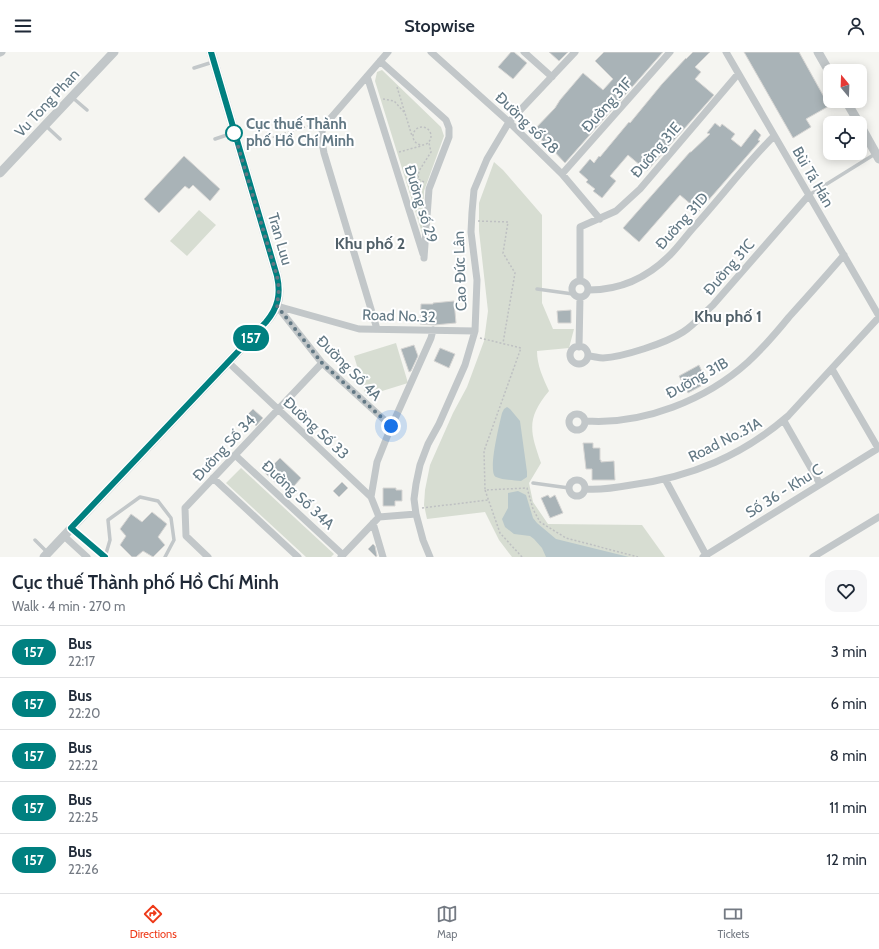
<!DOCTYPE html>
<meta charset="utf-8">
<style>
:root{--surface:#fff;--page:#f6f6f7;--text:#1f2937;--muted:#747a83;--line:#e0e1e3;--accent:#ee3918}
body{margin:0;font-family:Cabin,sans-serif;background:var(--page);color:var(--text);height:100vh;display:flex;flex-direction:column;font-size:15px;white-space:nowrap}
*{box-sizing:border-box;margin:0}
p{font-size:13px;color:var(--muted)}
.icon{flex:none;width:22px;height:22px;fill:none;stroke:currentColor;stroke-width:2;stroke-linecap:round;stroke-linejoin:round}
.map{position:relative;height:505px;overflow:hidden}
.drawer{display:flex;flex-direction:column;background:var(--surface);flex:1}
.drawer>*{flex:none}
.badge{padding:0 8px;border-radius:13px;font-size:14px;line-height:26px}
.needle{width:26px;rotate:341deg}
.controls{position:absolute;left:823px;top:12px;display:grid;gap:8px}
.controls a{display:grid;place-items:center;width:44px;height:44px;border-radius:8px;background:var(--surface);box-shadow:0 2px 10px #0003;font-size:20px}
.you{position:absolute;width:20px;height:20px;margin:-10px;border:3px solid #fff;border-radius:50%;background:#1a73e8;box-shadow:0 0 0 6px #1a73e833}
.map>.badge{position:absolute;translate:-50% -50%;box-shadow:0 0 0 2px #fff}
.round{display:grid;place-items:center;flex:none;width:42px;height:42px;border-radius:12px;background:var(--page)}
.overview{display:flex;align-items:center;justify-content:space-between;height:68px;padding:0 12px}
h1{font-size:19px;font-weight:600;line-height:30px}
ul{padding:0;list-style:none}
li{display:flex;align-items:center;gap:12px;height:52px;padding:0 12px;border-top:1px solid var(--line)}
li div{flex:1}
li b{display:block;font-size:15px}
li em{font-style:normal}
li .badge{min-width:44px;font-weight:700;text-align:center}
header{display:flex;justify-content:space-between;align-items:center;height:52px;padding:0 12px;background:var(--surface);font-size:18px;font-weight:600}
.tabs{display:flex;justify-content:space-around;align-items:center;height:56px;border-top:1px solid var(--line);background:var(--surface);font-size:11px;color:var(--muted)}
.tabs a{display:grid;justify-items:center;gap:2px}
.tabs .on{color:var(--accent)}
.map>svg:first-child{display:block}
.green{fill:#d7ddd2}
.water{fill:#b8c7ca}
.building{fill:#a9b3b7;stroke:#d7d6d4}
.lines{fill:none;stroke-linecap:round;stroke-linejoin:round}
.path{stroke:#bec0c2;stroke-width:1.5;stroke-dasharray:2 2;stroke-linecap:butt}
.service{stroke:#c2c7c9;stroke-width:3.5}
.minor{stroke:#c2c7c9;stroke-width:7}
.tertiary{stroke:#c2c7c9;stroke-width:9}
.line-casing{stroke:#fff;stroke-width:9}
.line{stroke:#008080;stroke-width:6}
.walk{stroke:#627884;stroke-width:4;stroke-dasharray:0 7.2}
.stop-dot{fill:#fff;stroke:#008080;stroke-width:2}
.labels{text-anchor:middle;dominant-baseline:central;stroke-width:4;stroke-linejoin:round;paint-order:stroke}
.street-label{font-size:15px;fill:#627884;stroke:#fff}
.stop-label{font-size:15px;font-weight:bold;fill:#627884;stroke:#fff;text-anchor:start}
.neighbourhood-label{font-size:16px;font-weight:bold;fill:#516069;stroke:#fff}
</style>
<header><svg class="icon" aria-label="menu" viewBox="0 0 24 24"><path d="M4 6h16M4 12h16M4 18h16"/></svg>Stopwise<svg class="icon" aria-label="person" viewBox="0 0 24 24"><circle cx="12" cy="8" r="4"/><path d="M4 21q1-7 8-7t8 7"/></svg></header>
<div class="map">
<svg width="879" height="505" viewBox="0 0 879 505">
<rect width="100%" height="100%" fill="#f5f5f1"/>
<!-- green -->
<path class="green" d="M382,18l59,57 3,9 -20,55 -2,42 -47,-152 2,-9z
M494,110l9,8 39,45v88l11,26h21l-5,19 -32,3c0,14 6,27 12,40 -23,28 -19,40 -8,72l-12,20 4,19 15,22 94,1 23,32h-153l-13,-17 -14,-28 -58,7 -3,-14 1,-15 5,-25 23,-52 14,-26 17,-46 4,-30 -9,-80v-28z
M199,158l17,15 -29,31 -17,-15z
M396,291l12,40 -42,13 -12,-40z
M241,416l93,86 -3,3h-25l-80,-74z"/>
<!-- water -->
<path class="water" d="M507,355l3,2 10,12 7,51v5l-6,4c-7,-1 -19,-1 -25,-4 -9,-4 4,-55 6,-64l2,-4z
M518,439l8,4 7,23 4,5 19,16 73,18h-83l-4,-9 -8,-9 -4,-3 -16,-2 -9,-7 -3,-8 6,-11v-15z"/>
<!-- building -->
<path class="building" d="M511,0h3l13,11 -14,16 -15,-12z
M549,0h19l-9,9z
M604,0h59l-98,111 -14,-15 -19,-16 23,-24 5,-8 23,-27 20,17 10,-11 -18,-18z
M693,0h17l-15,15 6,5 -6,7 19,16 -67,76 -19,-16 -18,21 6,5 -14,17 -9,-7 2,-2 -9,-7 2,-2 -9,-8 11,-13 4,4 5,-7 1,1 29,-35 1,1 32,-39 24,-26v1z
M744,0h55l30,54 -23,13 5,8 -18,11z
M715,71l5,4 2,-3 13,10 -4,5 10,8 14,-18 6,6 -3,5 2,1 -61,70 -19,-16 -41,47 -16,-14 67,-76h1l19,-18 -3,-1z
M184,104l36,33 -10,12 -17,-16 -4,4 -4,-3 -26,27 -15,-14z
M454,249l2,22 -22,2 -14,-1 1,-20h12v-1z
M571,258v13h-13l-1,-12z
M414,293l4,11 -7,15 -2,1 -8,-23z
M440,296l15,6 -6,14 -15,-7z
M699,313l5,11 -7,4 4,6 -13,7 -9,-17z
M253,357l10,9 -7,8 -10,-10z
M583,391h10v5h7v12h1v2l13,-1 1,19h-23v-11h-6z
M280,406l21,20 -12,14 -11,-9 -1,1 -12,-11z
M342,430l6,6 -9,9 -6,-6z
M383,436h13v2h6v11h-7v5h-12z
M548,443l2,3 5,-3 8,18 -13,5 -9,-20z
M152,460l15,12 -9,13 7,8 -12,12 -10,-6 -7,6h-4l-12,-12 6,-9 -6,-7 11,-15 11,8z
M373,492l2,2 2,10 -1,1 -8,-8z"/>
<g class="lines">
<!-- path -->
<path class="path" d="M397,35l15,49
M383,47l11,2 10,11
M413 84a9 9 0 1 1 18 0a9 9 0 1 1-18 0Z
M246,94l65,-21 4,1
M399,100l22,-6
M424,130l-6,-3 1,-8 12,-19 -2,-9
M478,169l30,1 -5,31 12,20 -12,70
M480,286l41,10 -37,103 1,39
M422,456l66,-8
M522,505l-22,-24 -15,-43 42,-2 6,21 7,13 26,16 72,19"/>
<!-- service -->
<path class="service" d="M194,16l19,-6
M73,46l14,12
M46,74l14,13
M215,87l18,-6
M809,143l66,-41
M537,237l36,5
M533,431l36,5
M35,488l12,12
M105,505l5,-17 -2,-20 32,-23 18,4 13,17 3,22 -9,17"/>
<!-- minor -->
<path class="minor" d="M431,0l78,70 53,52 38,45
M524,0l28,25
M726,0l153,264
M0,1l2,-1
M380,9l66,59 3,8v9l-20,52 -5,69
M367,24l56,178
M562,122l108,-122
M572 237a8 8 0 1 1 16 0a8 8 0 1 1-16 0Z
M580,229v-54l36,-16 24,-22 98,-115
M589,238c31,0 59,-13 81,-35 9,-9 16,-19 24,-28 27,-30 52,-63 80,-91
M277,254l82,23 116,2
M277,254l45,57 69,63
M377,277l-53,-176 -3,-16 2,-10 65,-75
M570 303a9 9 0 1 1 18 0a9 9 0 1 1-18 0Z
M579,295l1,-50
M588,304c5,0 10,2 15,2 20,-1 63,-15 80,-26 11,-7 20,-18 30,-27l96,-110
M228,310l143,135 8,20 37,-3
M832,317l46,79
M569 370a8 8 0 1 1 16 0a8 8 0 1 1-16 0Z
M586,369c57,4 120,-21 162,-59 15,-14 28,-29 41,-45 19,-21 37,-41 55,-62
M784,369l36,63
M235,403l108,100
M213,426l85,79
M665,427l41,76
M569 436a8 8 0 1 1 16 0a8 8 0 1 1-16 0Z
M585,437c16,1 30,-1 46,-4 60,-8 111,-29 157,-69l91,-99
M371,445l6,-35 12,-30 42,-94 2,-8
M373,471l10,34
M71,476l34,29
M64,484l23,21
M208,505l-22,-21 -1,-28 137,-145
M341,505l38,-40
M430,505l-7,-17 -7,-26 -2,-15 2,-15 4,-19 8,-21 11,-20 26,-59 10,-34 2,-51 -6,-48 1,-20 2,-22 13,-31 22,-37 66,-70
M703,505l176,-109
M813,505l66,-40"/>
<!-- tertiary -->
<path class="tertiary" d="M818,0l12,21
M846,49l13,22
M860,73l19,34
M0,121l114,-121
M44,505l222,-235c13,-14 15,-28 11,-46l-66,-224"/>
</g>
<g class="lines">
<defs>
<path id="line" d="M105,505l-34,-29 195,-206c12,-14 15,-28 11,-46l-66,-224"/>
</defs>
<!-- line casing -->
<use href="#line" class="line-casing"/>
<!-- line -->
<use href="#line" class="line"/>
<!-- walk -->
<path class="walk" d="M234,81l43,143 2,13 -2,17 45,57 69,63"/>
</g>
<!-- markers -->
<circle class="stop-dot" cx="234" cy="81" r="8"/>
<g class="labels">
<!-- street labels -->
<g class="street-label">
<text transform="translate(47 51) rotate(-47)">Vu Tong Phan</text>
<text transform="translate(607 53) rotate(-48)">Đường 31F</text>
<text transform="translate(527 71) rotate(44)">Đường số 28</text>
<text transform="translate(656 98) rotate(-49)">Đường 31E</text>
<text transform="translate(813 125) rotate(60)">Bùi Tá Hán</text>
<text transform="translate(421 152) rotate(73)">Đường số 29</text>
<text transform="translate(682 169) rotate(-48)">Đường 31D</text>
<text transform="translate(280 187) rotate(74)">Tran Luu</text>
<text transform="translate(729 215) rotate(-49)">Đường 31C</text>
<text transform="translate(460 219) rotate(-92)">Cao Đức Lân</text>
<text transform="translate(399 264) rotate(2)">Road No.32</text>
<text transform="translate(349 316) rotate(45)">Đường Số 4A</text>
<text transform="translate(697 326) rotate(-29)">Đường 31B</text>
<text transform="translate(316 376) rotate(43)">Đường Số 33</text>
<text transform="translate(725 388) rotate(-27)">Road No.31A</text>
<text transform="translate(224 396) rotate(-47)">Đường Số 34</text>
<text transform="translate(784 439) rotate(-32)">Số 36 - Khu C</text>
<text transform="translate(298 443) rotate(43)">Đường Số 34A</text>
</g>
<!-- stop labels -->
<g class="stop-label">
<text x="246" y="72">Cục thuế Thành<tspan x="246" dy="17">phố Hồ Chí Minh</tspan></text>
</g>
<!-- neighbourhood labels -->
<g class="neighbourhood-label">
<text x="370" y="191">Khu phố 2</text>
<text x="728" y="264">Khu phố 1</text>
</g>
</g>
</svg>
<div class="controls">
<a><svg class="needle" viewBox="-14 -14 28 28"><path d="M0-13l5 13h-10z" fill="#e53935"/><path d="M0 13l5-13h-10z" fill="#747a83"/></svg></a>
<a><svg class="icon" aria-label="locate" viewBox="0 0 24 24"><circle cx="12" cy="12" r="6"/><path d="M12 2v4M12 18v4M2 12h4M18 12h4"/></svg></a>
</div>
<div class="you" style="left:391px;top:374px"></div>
<b class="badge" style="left:251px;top:286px;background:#008080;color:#fff">157</b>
</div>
<section class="drawer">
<div class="overview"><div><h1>Cục thuế Thành phố Hồ Chí Minh</h1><p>Walk · 4 min · 270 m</p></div><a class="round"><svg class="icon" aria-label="heart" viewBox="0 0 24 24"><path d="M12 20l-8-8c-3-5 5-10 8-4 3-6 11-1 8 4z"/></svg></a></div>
<ul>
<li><span class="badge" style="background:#008080;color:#fff">157</span><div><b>Bus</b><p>22:17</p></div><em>3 min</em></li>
<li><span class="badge" style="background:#008080;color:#fff">157</span><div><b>Bus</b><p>22:20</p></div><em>6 min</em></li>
<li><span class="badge" style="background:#008080;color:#fff">157</span><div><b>Bus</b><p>22:22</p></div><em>8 min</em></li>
<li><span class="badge" style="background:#008080;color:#fff">157</span><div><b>Bus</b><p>22:25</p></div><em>11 min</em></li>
<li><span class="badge" style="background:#008080;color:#fff">157</span><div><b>Bus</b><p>22:26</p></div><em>12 min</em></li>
</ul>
</section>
<nav class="tabs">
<a class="on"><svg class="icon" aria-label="directions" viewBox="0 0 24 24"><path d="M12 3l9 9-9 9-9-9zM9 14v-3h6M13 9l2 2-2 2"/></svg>Directions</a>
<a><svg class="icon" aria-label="map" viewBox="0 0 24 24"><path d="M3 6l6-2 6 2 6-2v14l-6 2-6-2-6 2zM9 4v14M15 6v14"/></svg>Map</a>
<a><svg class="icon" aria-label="tickets" viewBox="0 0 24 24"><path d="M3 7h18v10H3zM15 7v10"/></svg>Tickets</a>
</nav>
